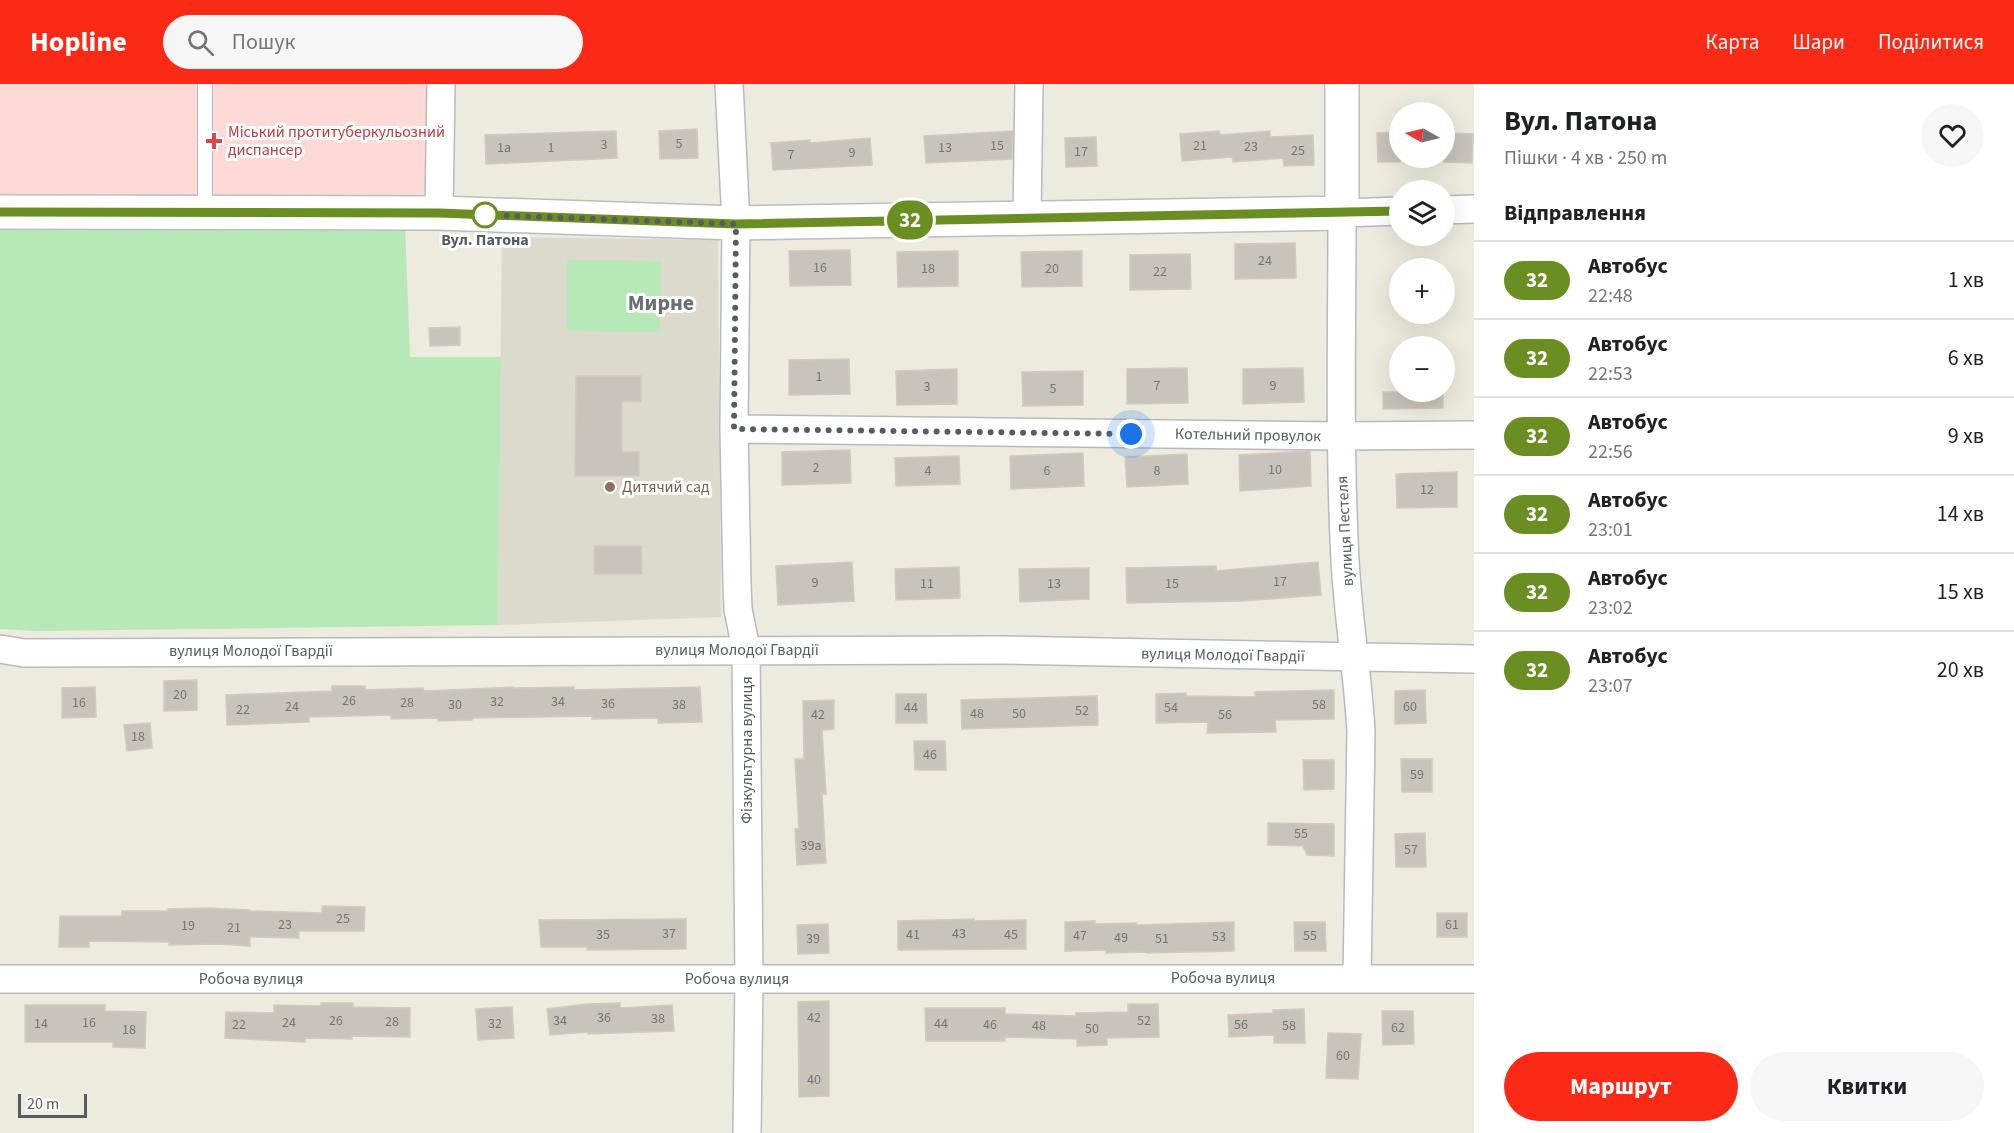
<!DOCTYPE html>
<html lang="uk">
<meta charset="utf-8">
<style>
:root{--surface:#fff;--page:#f6f6f6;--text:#202124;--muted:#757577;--line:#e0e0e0;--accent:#fb2a16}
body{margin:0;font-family:"Source Sans 3",sans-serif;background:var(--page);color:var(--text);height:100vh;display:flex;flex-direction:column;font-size:22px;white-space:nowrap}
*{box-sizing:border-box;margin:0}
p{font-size:20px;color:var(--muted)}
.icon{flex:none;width:33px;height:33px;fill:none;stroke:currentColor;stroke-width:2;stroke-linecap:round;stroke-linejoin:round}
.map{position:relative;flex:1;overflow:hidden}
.panel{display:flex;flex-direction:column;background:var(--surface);width:540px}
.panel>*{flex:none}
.badge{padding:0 12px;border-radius:20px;font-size:21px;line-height:39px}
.needle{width:39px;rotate:278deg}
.buttons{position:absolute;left:1389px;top:18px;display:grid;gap:12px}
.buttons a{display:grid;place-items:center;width:66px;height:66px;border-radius:50%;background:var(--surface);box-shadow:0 6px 24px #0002;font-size:30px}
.scale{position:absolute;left:18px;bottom:15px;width:69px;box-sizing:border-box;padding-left:6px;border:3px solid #575c61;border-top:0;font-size:16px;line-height:21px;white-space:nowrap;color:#575c61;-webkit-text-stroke:4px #fff;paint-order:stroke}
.you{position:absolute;width:30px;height:30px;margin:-15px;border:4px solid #fff;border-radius:50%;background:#1a73e8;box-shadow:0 0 0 9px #1a73e833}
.map>.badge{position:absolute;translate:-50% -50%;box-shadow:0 0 0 3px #fff}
h2{padding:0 30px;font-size:22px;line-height:54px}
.round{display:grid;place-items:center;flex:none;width:63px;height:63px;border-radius:32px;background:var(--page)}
.summary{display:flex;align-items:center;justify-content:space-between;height:102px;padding:0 30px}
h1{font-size:28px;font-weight:700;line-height:45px}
.action{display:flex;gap:12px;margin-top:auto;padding:12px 30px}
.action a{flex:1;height:69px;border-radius:36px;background:var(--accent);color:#fff;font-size:24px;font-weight:700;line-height:69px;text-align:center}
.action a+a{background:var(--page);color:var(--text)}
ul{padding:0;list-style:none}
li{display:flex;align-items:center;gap:18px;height:78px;padding:0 30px;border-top:2px solid var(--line)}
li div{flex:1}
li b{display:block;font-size:22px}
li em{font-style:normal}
li .badge{min-width:66px;font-weight:700;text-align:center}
header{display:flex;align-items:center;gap:36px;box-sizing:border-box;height:84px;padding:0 30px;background:var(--accent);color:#fff}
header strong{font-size:28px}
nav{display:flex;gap:33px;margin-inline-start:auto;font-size:21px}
.search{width:420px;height:54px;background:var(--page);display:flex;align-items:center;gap:15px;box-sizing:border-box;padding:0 21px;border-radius:33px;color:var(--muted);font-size:22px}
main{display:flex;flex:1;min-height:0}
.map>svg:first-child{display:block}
.education{fill:#dcd9cd}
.medical{fill:#fedad6}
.green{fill:#b7e8b7}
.building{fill:#c8c4bb;stroke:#d2cbbc;stroke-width:1.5}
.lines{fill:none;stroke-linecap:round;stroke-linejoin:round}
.lane-casing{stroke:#b6babf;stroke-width:16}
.street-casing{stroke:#b6babf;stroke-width:30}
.secondary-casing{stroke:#b9bdc4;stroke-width:36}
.lane{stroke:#fff;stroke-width:14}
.street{stroke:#fff;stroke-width:27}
.secondary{stroke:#fff;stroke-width:33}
.line-casing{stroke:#fff;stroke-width:14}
.line{stroke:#6b8e23;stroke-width:9}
.walk{stroke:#575c61;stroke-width:6;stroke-dasharray:0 10.8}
.health-dot{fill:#e0444e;stroke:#fff;stroke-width:2}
.stop-dot{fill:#fff;stroke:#6b8e23;stroke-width:3}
.education-dot{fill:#8d6e63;stroke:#fff;stroke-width:2}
.labels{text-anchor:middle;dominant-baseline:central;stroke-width:6;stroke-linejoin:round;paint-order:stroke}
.number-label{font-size:14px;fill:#737678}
.health-label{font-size:16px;fill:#be3a42;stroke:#fff;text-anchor:start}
.stop-label{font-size:16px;font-weight:bold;fill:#575c61;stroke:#fff}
.street-label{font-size:16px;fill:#575c61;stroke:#fff}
.education-label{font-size:16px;fill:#785e54;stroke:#fff;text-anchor:start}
.district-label{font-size:22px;font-weight:bold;fill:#686e73;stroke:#fff}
</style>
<header>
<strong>Hopline</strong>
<div class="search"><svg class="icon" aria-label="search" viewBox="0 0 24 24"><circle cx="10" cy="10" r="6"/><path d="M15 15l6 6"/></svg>Пошук</div>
<nav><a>Карта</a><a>Шари</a><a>Поділитися</a></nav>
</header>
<main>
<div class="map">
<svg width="1474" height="1049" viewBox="0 0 1474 1049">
<rect width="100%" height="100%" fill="#edeade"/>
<!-- education -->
<path class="education" d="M502,153l216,3 3,377 -223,8z"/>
<!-- medical -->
<path class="medical" d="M0,0h428l-2,114 -426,1z"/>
<!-- green -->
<path class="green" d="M0,137l405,3 5,133h91l-3,268 -464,6 -34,-2z
M567,176l94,1 -1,71 -93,-1z"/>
<!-- building -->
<path class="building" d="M697,45l1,29 -38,1 -1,-28z
M616,47l1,27 -131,6 -1,-29z
M1013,47l-1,28 -86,4 -2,-27z
M1219,47l1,4 50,-4v6l43,-2 1,30 -30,1 -1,-8 -50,4 -1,-5 -50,4 -2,-27z
M1400,48v30h-22l-1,-29z
M1444,49l29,1 -1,29 -28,-1z
M1096,53l1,29 -31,1 -1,-29z
M870,54l2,27 -99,5 -2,-27 39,-3v3z
M1295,159l1,35 -61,1v-35z
M850,166l1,35 -61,1 -1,-35z
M958,167v35l-60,1 -1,-35z
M1082,167v35l-60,1 -1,-35z
M1190,170l1,35 -61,1v-35z
M460,243v18l-30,1 -1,-18z
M849,275l1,35 -61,1v-35z
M1187,284l1,35 -61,1v-35z
M1303,284l1,34 -61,2v-35z
M957,285v35l-60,1 -1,-34z
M1083,287v34l-60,1 -1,-34z
M576,292h65v26l-19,-1v51h17v24h-64z
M1383,308h60v16l-60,1z
M850,366l1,33 -69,2v-33z
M1310,367l1,35 -71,5 -1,-36z
M1083,369l1,33 -73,3 -1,-33z
M1187,370l1,30 -61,3 -2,-30z
M959,372l1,28 -64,2 -1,-28z
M1457,388v35l-60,1 -1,-34z
M594,462h47l1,28h-48z
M852,478l2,39 -76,4 -2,-39z
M1318,478l3,33 -79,6 -115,2 -1,-35 90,-2v5z
M959,483l1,31 -64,2 -1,-31z
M1089,484v31l-69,3 -1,-33z
M197,596v30l-33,1v-30z
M332,602h33v4l58,-2 1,3 89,-4v1l61,-1v3l126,-3 2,35 -44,1v-5l-66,1v-3l-120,2v2l-34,1v-3l-47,1v-4l-82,2v5l-82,3 -1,-30 106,-4z
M95,603l1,30 -34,1v-30z
M1334,606v29l-59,1 1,12 -69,1 1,-11 -52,1v-29l30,-1v3l69,1v-5z
M1425,606l1,33 -31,1v-33z
M896,610h30l1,29h-31z
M1097,612l1,29 -136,4 -1,-29z
M834,616v29l-12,1 4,64h-4l4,69 -29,2 -2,-36h4l-4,-70h9l-1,-58z
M150,639l2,25 -25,3 -3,-26z
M914,657h31l1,29h-31z
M1401,675h31v33h-30z
M1303,676h31v29l-30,1z
M1268,739l66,1v32l-27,-1 -4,-9 -35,-1z
M1425,749l1,34h-30l-1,-33z
M322,822l43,1 -1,24h-65v7l-49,-1v9l-32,-2 -49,1v-3l-80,-1v6h-30l1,-31h62v-5h46v-2l39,-1 43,2v1l72,2z
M1437,829h30v24h-30z
M686,835v30l-99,1v-3h-46l-2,-27z
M974,835v2l52,-1v29l-128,1v-29z
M1095,837v3l41,-1v2l98,-3v29l-87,2v-1l-41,1v-3l-41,1v-29z
M1294,838h31l1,29h-31z
M828,840l1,29 -31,1 -1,-29z
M829,917v95l-30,1 -1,-95z
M321,919h32v4l57,1v29l-58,-1v3l-47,-1v4l-80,-4 1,-26 48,1v-8l47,1z
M620,919v5l52,-3 2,26 -86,3v-2l-38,3 -3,-26 40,-5z
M1128,920h30l1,33 -52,1v7l-30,1v-7l-72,-2v4h-79l-1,-33h80v6l71,2v-3l52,-1z
M25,921h80v6l41,1 -1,36 -32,-1v-5h-88z
M512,923l2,31 -36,2 -2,-31z
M1304,925l1,34h-31v-8l-45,2 -1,-22 45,-2v-3z
M1382,927h31l1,33 -31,1z
M1328,949l33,1 -3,45 -32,-1z"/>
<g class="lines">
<defs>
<path id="lane" d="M205,0v129"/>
<path id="street" d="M729,0l7,139 -2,206 3,155 1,25 8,40 3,330 -2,154
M1444,126l30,-1
M439,129l2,-129
M1027,134l2,-134
M734,345l607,7 133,-1
M0,565l24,4 976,-3 474,9
M1357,894l4,-246c-3,-57 -13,-114 -16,-172 -6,-116 -3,-231 -3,-347l58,-2
M0,895h1474"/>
<path id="secondary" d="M0,128l439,1 297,10 606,-10v-129"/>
</defs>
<!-- lane casing -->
<use href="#lane" class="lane-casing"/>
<!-- street casing -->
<use href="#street" class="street-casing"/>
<!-- secondary casing -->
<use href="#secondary" class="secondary-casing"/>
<!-- lane -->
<use href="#lane" class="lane"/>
<!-- street -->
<use href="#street" class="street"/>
<!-- secondary -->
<use href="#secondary" class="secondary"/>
</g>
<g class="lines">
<defs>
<path id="line" d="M0,128l439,1 297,11 664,-13"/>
</defs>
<!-- line casing -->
<use href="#line" class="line-casing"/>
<!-- line -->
<use href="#line" class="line"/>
<!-- walk -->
<path class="walk" d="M485,131l251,9 -2,205 397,5"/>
</g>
<!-- markers -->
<path class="health-dot" d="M211 48h6v6h6v6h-6v6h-6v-6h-6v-6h6z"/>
<circle class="stop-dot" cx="485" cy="131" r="12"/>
<circle class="education-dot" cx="610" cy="403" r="6"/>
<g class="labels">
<!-- number labels -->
<g class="number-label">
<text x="679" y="60">5</text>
<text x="604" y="61">3</text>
<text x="997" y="62">15</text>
<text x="1200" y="62">21</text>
<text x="1251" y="63">23</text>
<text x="504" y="64">1а</text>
<text x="551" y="64">1</text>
<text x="945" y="64">13</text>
<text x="1298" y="67">25</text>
<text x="1081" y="68">17</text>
<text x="852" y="69">9</text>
<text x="791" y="71">7</text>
<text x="1265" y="177">24</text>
<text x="820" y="184">16</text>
<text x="928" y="185">18</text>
<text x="1052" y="185">20</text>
<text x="1160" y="188">22</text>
<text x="819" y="293">1</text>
<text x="1157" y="302">7</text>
<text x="1273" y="302">9</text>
<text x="927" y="303">3</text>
<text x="1053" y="305">5</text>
<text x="816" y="384">2</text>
<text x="1275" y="386">10</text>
<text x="928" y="387">4</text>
<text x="1047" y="387">6</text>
<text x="1157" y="387">8</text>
<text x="1427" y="406">12</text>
<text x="1280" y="498">17</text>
<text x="815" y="499">9</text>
<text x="927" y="500">11</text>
<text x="1054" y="500">13</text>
<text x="1172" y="500">15</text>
<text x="180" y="611">20</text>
<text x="349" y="617">26</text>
<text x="497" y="618">32</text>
<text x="558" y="618">34</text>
<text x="79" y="619">16</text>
<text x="407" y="619">28</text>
<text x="608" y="620">36</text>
<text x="455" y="621">30</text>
<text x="679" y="621">38</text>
<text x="1319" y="621">58</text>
<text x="292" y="623">24</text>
<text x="1410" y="623">60</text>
<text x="911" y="624">44</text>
<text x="1171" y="624">54</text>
<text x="243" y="626">22</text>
<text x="1082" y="627">52</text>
<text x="977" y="630">48</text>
<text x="1019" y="630">50</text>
<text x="818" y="631">42</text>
<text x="1225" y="631">56</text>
<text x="138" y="653">18</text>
<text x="930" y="671">46</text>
<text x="1417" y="691">59</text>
<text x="1301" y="750">55</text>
<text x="811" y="762">39а</text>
<text x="1411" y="766">57</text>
<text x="343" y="835">25</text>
<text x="285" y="841">23</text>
<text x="1452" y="841">61</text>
<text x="188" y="842">19</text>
<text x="234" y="844">21</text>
<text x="669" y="850">37</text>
<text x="959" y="850">43</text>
<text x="603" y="851">35</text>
<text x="913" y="851">41</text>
<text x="1011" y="851">45</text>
<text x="1080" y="852">47</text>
<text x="1310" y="852">55</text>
<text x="1219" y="853">53</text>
<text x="1121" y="854">49</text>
<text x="813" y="855">39</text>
<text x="1162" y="855">51</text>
<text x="604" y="934">36</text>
<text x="814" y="934">42</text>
<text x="658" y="935">38</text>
<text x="336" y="937">26</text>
<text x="560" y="937">34</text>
<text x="1144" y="937">52</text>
<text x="392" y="938">28</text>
<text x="89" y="939">16</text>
<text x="289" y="939">24</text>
<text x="41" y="940">14</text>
<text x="495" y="940">32</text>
<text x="941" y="940">44</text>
<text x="239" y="941">22</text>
<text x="990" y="941">46</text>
<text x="1241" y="941">56</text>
<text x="1039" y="942">48</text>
<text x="1289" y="942">58</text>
<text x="1398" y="944">62</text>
<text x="1092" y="945">50</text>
<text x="129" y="946">18</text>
<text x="1343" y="972">60</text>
<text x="814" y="996">40</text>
</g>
<!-- health labels -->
<g class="health-label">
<text x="228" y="48">Міський протитуберкульозний<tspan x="228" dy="18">диспансер</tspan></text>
</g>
<!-- stop labels -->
<g class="stop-label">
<text x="485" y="156">Вул. Патона</text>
</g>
<!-- street labels -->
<g class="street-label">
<text transform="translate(1248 351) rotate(1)">Котельний провулок</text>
<text transform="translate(1345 447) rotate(-93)">вулиця Пестеля</text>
<text x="737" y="566">вулиця Молодої Гвардії</text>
<text x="251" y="567">вулиця Молодої Гвардії</text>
<text transform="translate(1223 571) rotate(1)">вулиця Молодої Гвардії</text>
<text transform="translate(747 666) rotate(-90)">Фізкультурна вулиця</text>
<text x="1223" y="894">Робоча вулиця</text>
<text x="251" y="895">Робоча вулиця</text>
<text x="737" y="895">Робоча вулиця</text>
</g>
<!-- education labels -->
<g class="education-label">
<text x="622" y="403">Дитячий сад</text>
</g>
<!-- district labels -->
<g class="district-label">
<text x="661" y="219">Мирне</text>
</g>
</g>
</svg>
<div class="buttons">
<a><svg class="needle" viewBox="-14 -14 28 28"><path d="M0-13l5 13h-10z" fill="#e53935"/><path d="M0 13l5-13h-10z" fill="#757577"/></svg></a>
<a><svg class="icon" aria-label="layers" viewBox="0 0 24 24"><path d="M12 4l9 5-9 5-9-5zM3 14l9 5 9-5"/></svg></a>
<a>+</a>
<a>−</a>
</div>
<div class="scale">20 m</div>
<div class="you" style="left:1131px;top:350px"></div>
<b class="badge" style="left:910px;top:136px;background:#6b8e23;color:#fff">32</b>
</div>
<section class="panel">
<div class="summary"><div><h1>Вул. Патона</h1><p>Пішки · 4 хв · 250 m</p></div><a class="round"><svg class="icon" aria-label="heart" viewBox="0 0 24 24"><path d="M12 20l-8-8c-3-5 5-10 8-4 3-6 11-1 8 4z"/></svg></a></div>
<h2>Відправлення</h2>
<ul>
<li><span class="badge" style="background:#6b8e23;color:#fff">32</span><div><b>Автобус</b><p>22:48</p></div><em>1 хв</em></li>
<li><span class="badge" style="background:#6b8e23;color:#fff">32</span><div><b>Автобус</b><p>22:53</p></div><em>6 хв</em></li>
<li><span class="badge" style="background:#6b8e23;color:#fff">32</span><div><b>Автобус</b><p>22:56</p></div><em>9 хв</em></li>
<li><span class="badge" style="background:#6b8e23;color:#fff">32</span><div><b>Автобус</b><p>23:01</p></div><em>14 хв</em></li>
<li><span class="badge" style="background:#6b8e23;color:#fff">32</span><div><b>Автобус</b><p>23:02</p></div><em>15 хв</em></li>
<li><span class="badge" style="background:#6b8e23;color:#fff">32</span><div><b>Автобус</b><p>23:07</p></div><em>20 хв</em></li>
</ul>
<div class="action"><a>Маршрут</a><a>Квитки</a></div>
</section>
</main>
